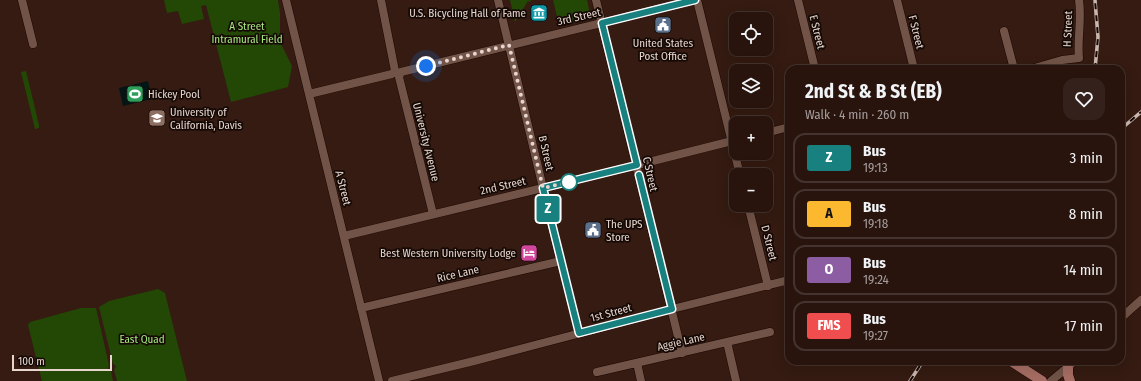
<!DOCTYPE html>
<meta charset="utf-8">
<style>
:root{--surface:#28140d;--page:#34211b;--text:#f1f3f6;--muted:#a59e9d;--line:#44332e}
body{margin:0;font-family:"Fira Sans Condensed",sans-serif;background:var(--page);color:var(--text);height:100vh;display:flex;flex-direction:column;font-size:15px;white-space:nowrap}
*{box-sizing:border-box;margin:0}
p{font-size:13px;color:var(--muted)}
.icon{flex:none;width:22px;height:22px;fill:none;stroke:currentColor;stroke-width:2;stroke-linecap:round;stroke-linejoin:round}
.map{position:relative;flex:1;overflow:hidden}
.panel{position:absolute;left:785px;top:65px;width:340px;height:300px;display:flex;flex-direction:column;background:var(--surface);border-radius:12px;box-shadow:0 4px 16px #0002,0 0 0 1px var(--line)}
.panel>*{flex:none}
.badge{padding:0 8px;border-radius:3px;font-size:14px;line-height:26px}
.buttons{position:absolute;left:729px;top:12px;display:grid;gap:8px}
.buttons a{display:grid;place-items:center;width:44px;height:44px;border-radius:8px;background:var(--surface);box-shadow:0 4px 16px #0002,0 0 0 1px var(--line);font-size:20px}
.scale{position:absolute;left:12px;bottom:10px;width:100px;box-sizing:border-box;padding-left:4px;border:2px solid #e7d5ce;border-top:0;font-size:11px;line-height:14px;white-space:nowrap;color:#e7d5ce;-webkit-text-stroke:3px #140905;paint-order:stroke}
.you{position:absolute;width:20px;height:20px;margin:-10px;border:3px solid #fff;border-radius:50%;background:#1a73e8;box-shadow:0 0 0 6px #1a73e833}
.map>.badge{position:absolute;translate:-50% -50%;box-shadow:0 0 0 2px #fff}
.round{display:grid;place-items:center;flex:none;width:42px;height:42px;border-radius:12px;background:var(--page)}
.summary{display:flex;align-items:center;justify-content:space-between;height:68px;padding:0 20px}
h1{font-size:19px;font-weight:700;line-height:30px}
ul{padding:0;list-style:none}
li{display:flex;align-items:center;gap:12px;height:50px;margin:0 8px 6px;padding:0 12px;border:2px solid var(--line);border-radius:12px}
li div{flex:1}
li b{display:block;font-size:15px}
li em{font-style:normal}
li .badge{min-width:44px;font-weight:700;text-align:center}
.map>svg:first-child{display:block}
.green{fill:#234805}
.water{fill:#041516}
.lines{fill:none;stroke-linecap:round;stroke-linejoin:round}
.minor-casing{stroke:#1b0500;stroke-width:9}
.major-casing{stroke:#1b0500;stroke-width:11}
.minor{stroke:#715347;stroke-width:8}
.major{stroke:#a66d63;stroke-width:10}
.rail-casing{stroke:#cab7af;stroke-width:3.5}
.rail{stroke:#140905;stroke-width:2;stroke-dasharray:6;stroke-linecap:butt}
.line-casing{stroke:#fff;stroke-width:9}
.line{stroke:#18807f;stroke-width:6}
.walk{stroke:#e7d5ce;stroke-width:4;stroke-dasharray:0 7.2}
.stop-dot{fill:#fff;stroke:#18807f;stroke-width:2}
.labels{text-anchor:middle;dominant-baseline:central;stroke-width:3.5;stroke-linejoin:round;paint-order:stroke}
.poi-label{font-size:11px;fill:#e7d5ce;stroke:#140905;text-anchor:start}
.street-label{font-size:11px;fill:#e7d5ce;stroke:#140905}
.park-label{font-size:11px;fill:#a5e77f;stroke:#140905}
</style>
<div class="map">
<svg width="1141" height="381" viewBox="0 0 1141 381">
<rect width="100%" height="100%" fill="#351b11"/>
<!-- green -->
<path class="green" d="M164,0h114l2,13v25l2,8 10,20 -4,21 -57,15 -25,-97 -5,1 3,13 -22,5 -4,-13 -11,2z
M510,0h21l-1,2 -2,-1 -13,21z
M553,0h34l4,18 -32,7z
M26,71l13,54v3l-4,1 -14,-57z
M158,289l7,4 22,88h-70l-3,-11 2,-4 -3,-2 -14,-57 10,-6z
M81,308h15l13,57 -1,4 3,2 2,10h-71l-14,-56 2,-3z"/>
<!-- water -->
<path class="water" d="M148,81l4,18 -29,7 -4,-18z"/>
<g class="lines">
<defs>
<path id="minor" d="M22,0l11,44
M286,0l93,381
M498,0l56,234 25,99
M596,0l86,353
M697,0l43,175
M798,0l17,69
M897,0l17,69
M1004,31l10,38
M1031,69l31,-9 17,-2c-2,-19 3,-38 0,-58
M309,94l83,-20 3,-3 -14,-71
M766,133l23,-6
M748,205l20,81
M433,214l-34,-137 2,-5 294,-72
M344,236l285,-69 107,-27
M361,308l200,-47
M1121,318l20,-18
M727,342l9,39
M637,363l4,18
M597,372l173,-40
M392,381l82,-20 198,-52 117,-29
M1051,381l24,-20"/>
<path id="major" d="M1011,361l31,20
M1068,368v7l2,6"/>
</defs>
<!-- minor casing -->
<use href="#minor" class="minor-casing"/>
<!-- major casing -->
<use href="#major" class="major-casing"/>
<!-- minor -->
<use href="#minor" class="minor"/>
<!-- major -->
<use href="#major" class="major"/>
<defs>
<path id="rail" d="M1095,69l3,-32 -3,-37
M1121,129l20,-17
M910,381l13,-20"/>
</defs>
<!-- rail casing -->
<use href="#rail" class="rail-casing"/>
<!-- rail -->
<use href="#rail" class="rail"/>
</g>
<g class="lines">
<defs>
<path id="line" d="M639,175l33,134 -93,24 -36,-145 94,-23 -35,-142 93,-23"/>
</defs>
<!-- line casing -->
<use href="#line" class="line-casing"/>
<!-- line -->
<use href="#line" class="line"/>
<!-- walk -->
<path class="walk" d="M426,66l83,-21 34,143 26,-6"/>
</g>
<!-- icons -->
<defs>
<symbol id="museum-square" viewBox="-11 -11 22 22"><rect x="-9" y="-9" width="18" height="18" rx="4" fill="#0f9aa8" stroke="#140905"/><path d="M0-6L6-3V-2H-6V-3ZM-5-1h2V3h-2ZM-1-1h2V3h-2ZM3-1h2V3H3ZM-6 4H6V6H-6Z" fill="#fff"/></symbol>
<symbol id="civic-square" viewBox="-11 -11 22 22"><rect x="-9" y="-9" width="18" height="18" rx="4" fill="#5c6f8a" stroke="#140905"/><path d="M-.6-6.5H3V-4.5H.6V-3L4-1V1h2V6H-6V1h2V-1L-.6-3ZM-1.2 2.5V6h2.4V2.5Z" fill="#fff"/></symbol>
<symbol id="stadium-square" viewBox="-11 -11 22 22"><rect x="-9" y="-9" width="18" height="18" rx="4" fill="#2e9e5b" stroke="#140905"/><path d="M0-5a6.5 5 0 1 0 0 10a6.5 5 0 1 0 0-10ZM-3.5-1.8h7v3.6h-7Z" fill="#fff"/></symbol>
<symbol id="university-square" viewBox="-11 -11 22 22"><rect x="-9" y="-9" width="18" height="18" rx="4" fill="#8d6e63" stroke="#140905"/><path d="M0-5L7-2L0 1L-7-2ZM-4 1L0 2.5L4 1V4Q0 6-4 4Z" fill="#fff"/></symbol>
<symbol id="hotel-square" viewBox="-11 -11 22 22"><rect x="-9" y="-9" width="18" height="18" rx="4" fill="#d1479c" stroke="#140905"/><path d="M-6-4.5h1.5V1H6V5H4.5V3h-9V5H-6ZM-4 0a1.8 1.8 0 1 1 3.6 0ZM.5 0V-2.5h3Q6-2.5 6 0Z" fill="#fff"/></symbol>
</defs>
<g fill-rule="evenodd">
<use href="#museum-square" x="529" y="3" width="20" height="20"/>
<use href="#civic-square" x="653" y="15" width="20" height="20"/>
<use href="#stadium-square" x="125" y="84" width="20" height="20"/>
<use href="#university-square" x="147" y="108" width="20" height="20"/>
<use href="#civic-square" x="583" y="220" width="20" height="20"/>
<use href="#hotel-square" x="519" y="243" width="20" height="20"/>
</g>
<!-- markers -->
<circle class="stop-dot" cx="569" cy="182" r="8"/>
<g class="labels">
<!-- poi labels -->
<g class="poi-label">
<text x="526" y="13" text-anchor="end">U.S. Bicycling Hall of Fame</text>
<text x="663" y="43" text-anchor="middle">United States<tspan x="663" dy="13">Post Office</tspan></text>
<text x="148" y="94">Hickey Pool</text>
<text x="170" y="112">University of<tspan x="170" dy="13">California, Davis</tspan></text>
<text x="606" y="224">The UPS<tspan x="606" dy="13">Store</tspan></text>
<text x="516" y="253" text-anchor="end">Best Western University Lodge</text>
</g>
<!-- street labels -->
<g class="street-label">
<text transform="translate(579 17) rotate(-13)">3rd Street</text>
<text transform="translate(1068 29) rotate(-88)">H Street</text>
<text transform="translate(817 32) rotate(76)">E Street</text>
<text transform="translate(916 32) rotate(76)">F Street</text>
<text transform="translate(426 142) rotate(76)">University Avenue</text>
<text transform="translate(546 153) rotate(77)">B Street</text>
<text transform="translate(650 174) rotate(77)">C Street</text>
<text transform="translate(503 186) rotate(-13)">2nd Street</text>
<text transform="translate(343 188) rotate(76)">A Street</text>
<text transform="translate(769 243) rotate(76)">D Street</text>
<text transform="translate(458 274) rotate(-13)">Rice Lane</text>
<text transform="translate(611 313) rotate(-15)">1st Street</text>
<text transform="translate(681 342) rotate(-13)">Aggie Lane</text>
</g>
<!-- park labels -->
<g class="park-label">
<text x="247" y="26">A Street<tspan x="247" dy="13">Intramural Field</tspan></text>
<text x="142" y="339">East Quad</text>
</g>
</g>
</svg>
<div class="buttons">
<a><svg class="icon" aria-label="locate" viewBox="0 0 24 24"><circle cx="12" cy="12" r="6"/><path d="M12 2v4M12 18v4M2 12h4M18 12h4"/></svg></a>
<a><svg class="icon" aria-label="layers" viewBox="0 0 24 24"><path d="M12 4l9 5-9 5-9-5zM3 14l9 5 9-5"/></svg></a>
<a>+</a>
<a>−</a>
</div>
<div class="scale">100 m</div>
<div class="you" style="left:426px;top:66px"></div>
<b class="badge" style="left:548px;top:209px;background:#18807f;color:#fff">Z</b>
<section class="panel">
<div class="summary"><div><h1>2nd St &amp; B St (EB)</h1><p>Walk · 4 min · 260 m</p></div><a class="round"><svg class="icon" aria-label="heart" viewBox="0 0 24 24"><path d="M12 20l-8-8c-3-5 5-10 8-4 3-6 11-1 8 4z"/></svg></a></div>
<ul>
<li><span class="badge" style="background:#18807f;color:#fff">Z</span><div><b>Bus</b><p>19:13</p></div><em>3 min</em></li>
<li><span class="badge" style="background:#fcb82e;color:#111">A</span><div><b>Bus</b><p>19:18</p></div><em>8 min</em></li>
<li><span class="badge" style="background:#8c5da3;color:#fff">O</span><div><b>Bus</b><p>19:24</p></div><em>14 min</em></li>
<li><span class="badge" style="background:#f04d4f;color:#fff">FMS</span><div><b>Bus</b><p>19:27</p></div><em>17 min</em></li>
</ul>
</section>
</div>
